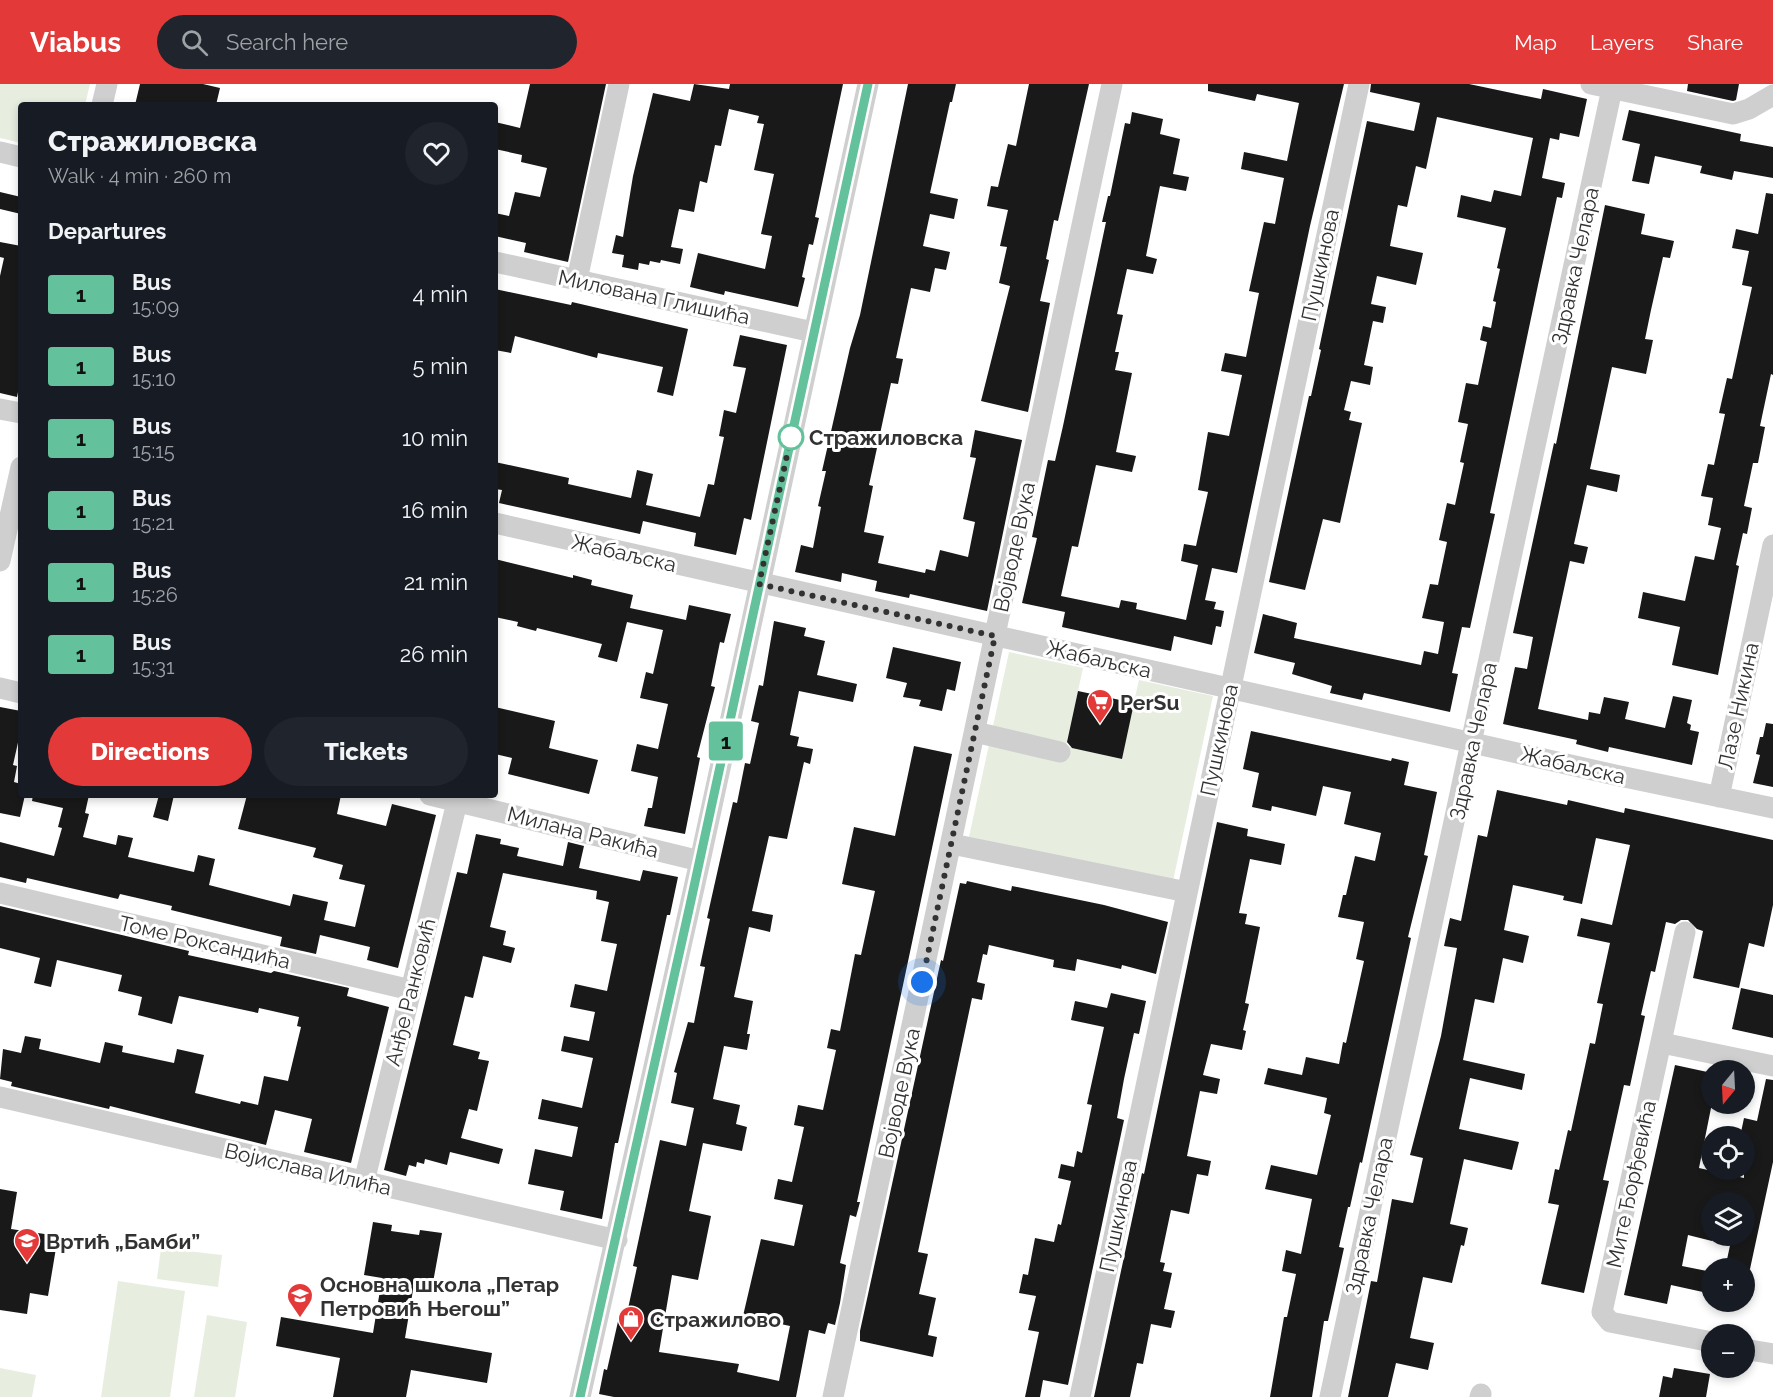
<!DOCTYPE html>
<meta charset="utf-8">
<style>
:root{--surface:#171b24;--page:#20242c;--text:#f1f3f6;--muted:#9ea1a6;--accent:#e33a39}
body{margin:0;font-family:Raleway,sans-serif;background:var(--page);color:var(--text);height:100vh;display:flex;flex-direction:column;font-size:22px;white-space:nowrap}
*{box-sizing:border-box;margin:0}
p{font-size:20px;color:var(--muted)}
.icon{flex:none;width:33px;height:33px;fill:none;stroke:currentColor;stroke-width:2;stroke-linecap:round;stroke-linejoin:round}
.map{position:relative;flex:1;overflow:hidden}
.drawer{position:absolute;left:18px;top:18px;width:480px;height:696px;display:flex;flex-direction:column;background:var(--surface);border-radius:6px;box-shadow:0 3px 9px #0003}
.drawer>*{flex:none}
.badge{padding:0 12px;border-radius:4px;font-size:21px;line-height:39px}
.needle{width:39px;rotate:198deg}
.buttons{position:absolute;left:1701px;top:976px;display:grid;gap:12px}
.buttons a{display:grid;place-items:center;width:54px;height:54px;border-radius:50%;background:var(--surface);box-shadow:0 3px 9px #0003;font-size:30px}
.you{position:absolute;width:30px;height:30px;margin:-15px;border:4px solid #fff;border-radius:50%;background:#1a73e8;box-shadow:0 0 0 9px #1a73e833}
.map>.badge{position:absolute;translate:-50% -50%;box-shadow:0 0 0 3px #fff}
h2{padding:0 30px;font-size:22px;line-height:54px}
.round{display:grid;place-items:center;flex:none;width:63px;height:63px;border-radius:32px;background:var(--page)}
.head{display:flex;align-items:center;justify-content:space-between;height:102px;padding:0 30px}
h1{font-size:28px;font-weight:800;line-height:45px}
.action{display:flex;gap:12px;margin-top:auto;padding:12px 30px}
.action a{flex:1;height:69px;border-radius:36px;background:var(--accent);color:#fff;font-size:24px;font-weight:800;line-height:69px;text-align:center}
.action a+a{background:var(--page);color:var(--text)}
ul{padding:0;list-style:none}
li{display:flex;align-items:center;gap:18px;height:72px;padding:0 30px}
li div{flex:1}
li b{display:block;font-size:22px}
li em{font-style:normal}
li .badge{min-width:66px;font-weight:700;text-align:center}
header{display:flex;align-items:center;gap:36px;box-sizing:border-box;height:84px;padding:0 30px;background:var(--accent);color:#fff}
header strong{font-size:28px}
nav{display:flex;gap:33px;margin-inline-start:auto;font-size:21px}
.search{width:420px;height:54px;background:var(--page);display:flex;align-items:center;gap:15px;box-sizing:border-box;padding:0 21px;border-radius:33px;color:var(--muted);font-size:22px}
.map>svg:first-child{display:block}
.green{fill:#e7eee0}
.building{fill:#191919}
.lines{fill:none;stroke-linecap:round;stroke-linejoin:round}
.minor{stroke:#cfcfcf;stroke-width:21}
.line-casing{stroke:#fff;stroke-width:14}
.line{stroke:#63c29c;stroke-width:9}
.walk{stroke:#323232;stroke-width:6;stroke-dasharray:0 10.8}
.stop-dot{fill:#fff;stroke:#63c29c;stroke-width:3}
.labels{text-anchor:middle;dominant-baseline:central;stroke-width:6;stroke-linejoin:round;paint-order:stroke}
.street-label{font-size:21px;fill:#323232;stroke:#fff}
.stop-label{font-size:21px;font-weight:bold;fill:#323232;stroke:#fff;text-anchor:start}
.poi-label{font-size:21px;font-weight:bold;fill:#323232;stroke:#fff;text-anchor:start}
</style>
<header>
<strong>Viabus</strong>
<div class="search"><svg class="icon" aria-label="search" viewBox="0 0 24 24"><circle cx="10" cy="10" r="6"/><path d="M15 15l6 6"/></svg>Search here</div>
<nav><a>Map</a><a>Layers</a><a>Share</a></nav>
</header>
<div class="map">
<svg width="1773" height="1313" viewBox="0 0 1773 1313">
<rect width="100%" height="100%" fill="#fff"/>
<!-- green -->
<path class="green" d="M0,0h90l-5,21h-64v38l-21,-5z
M1009,568l74,16 -17,78 55,13 18,-79 74,16 -40,185 -204,-44z
M161,1164l61,7 -4,32 -61,-8z
M118,1197l67,10 -15,106h-69z
M207,1231l40,7 -12,75h-41z
M0,1284l36,7 -4,22h-32z"/>
<!-- building -->
<path class="building" d="M140,0h63l17,4 -4,17h-81z
M530,0h76l-38,178 -44,-10 2,-9 -31,-7v-23l14,3 6,-24 25,5 7,-29 -26,-6 1,-7 -27,-6v-27l25,6z
M694,0l35,5 1,-5h113l-28,133 4,1 -6,27 -4,-1 -7,33 3,1 -7,29 -73,-16 -1,4 -34,-8 8,-34 67,16 7,-33 -11,-2 13,-60 -20,-4 10,-46 -7,-1 2,-7 -30,-7 -8,37 -6,-1 -8,38 -7,-2 -6,31 -15,-3 -8,38 12,2 -3,15 -19,-4 -1,3 -10,-2 -1,4 -10,-2 -1,7 -16,-3 2,-12 -12,-2 4,-18 7,2 10,-61 20,-83 37,8z
M908,0h48l-4,18h-2l-20,91 28,6 -4,20 -24,-5 -7,32 27,6 -4,18 -11,-2 -5,24 -19,-4 -15,70 7,1 -5,25 -7,-1 -22,102 4,1 -9,46 20,4 -6,27 47,10 1,-4 9,2 5,-21 28,7 7,-35 -12,-3 13,-61 -6,-1 5,-27 47,10 -35,171 -77,-17 -1,4 -34,-7 2,-10 -35,-8 -1,9 -46,-10 6,-27 12,3 8,-41 -3,-1 8,-35h-4l28,-123 10,-33z
M1029,0h60l-31,137 -4,-1 -8,39 3,1 -9,41 10,2 -22,109 -47,-11 29,-115 -11,-3 8,-36 -7,-1 8,-36 -21,-4 4,-20 7,1 10,-43 8,2z
M1208,0h136l-34,142 -73,347 -25,-5 -7,32 11,2 -2,7 10,2 -3,16 -5,-1 -4,19 -38,-9 -3,15 -109,-24 3,-15 -43,-9 15,-65 -5,-1 16,-77 7,1 8,-35 43,-204h-4l6,-26h2l15,-73 5,1 2,-12 31,7 -3,15 20,5 -7,35 16,3 -3,14 -26,-5 -14,70 11,3 -4,15 -26,-5 -10,45 6,1 -8,37h4l-4,18 17,3 -16,79 20,4 -4,16 -36,-7 -18,82 -6,-1 -11,50 58,12 2,-8 16,3 -1,6 50,11 12,-55 -17,-4 3,-17 12,2 12,-54 -10,-2 10,-58 21,4 13,-61 -21,-4 4,-18 21,4 13,-64 -10,-2 15,-69 11,2 9,-46 -43,-9 3,-17 43,9 12,-58 -42,-9 -2,7 -47,-10z
M1371,0h98l72,15 2,-10 44,10 -8,38 -19,-4 -1,7 -9,-2 -8,40 23,5 -3,15 -5,-1 -19,88 -48,228 5,1 -25,114 -8,-1 -10,46 6,1 -8,38 -86,-19 -2,7 -32,-7 2,-7 -40,-12 3,-11 -41,-10 9,-39 34,9 -3,15 127,27 3,-14 14,3 6,-32 -22,-4 8,-34 8,1 9,-43 -8,-2 8,-37 8,2 9,-42 -4,-1 8,-38 -10,-2 8,-39 12,2 9,-43 -7,-2 3,-14 8,2 5,-26 -3,-1 7,-32 -3,-1 9,-40 -49,-11 4,-22 30,7 3,-12 27,6 12,-58 -96,-21 -11,52 -10,-3 -9,41 -9,-2 -8,41 33,7 -7,32 -39,-9 -6,28 15,3 -3,16 -10,-2 -9,44 9,2 -3,18 -19,-4 -7,29 7,2 -2,8 13,3 -22,100 -17,-4 -18,71 -36,-8 40,-186h2l10,-46 -2,-1 48,-228 47,10 6,-28 -50,-11z
M1688,0h51l-3,16 -3,1 -46,-10z
M1629,26l112,24 -1,7 33,6v31l-39,-7 -2,9 -32,-7 2,-7 -47,-10 -6,28 -17,-3 8,-37 -18,-4z
M0,108l21,5v17l-21,-5z
M1766,109l7,1v181l-2,-1 -11,52 5,1 -7,36h-5l-9,43 8,2 -5,26 -4,-1 -7,32 3,1 -21,109 -46,-10 8,-38 -42,-9 5,-26 42,9 10,-45 19,4 7,-32 -13,-3 5,-27 -12,-2 7,-32 6,1 11,-51 -6,-1 8,-35 5,1 20,-92 -10,-2 7,-34 -17,-3 4,-19 22,5z
M1605,121l40,9 -4,20 33,7 -4,17 -7,-1 -12,53 -6,29 8,1 -7,34 -34,-7 -22,102 30,6 -3,17 -30,-7 -13,59 14,3 -4,17 -14,-3 -32,148 50,11 1,-8 11,2 4,-17 25,5 -4,17 40,9 8,-32 19,4 -5,23 4,2 -1,5 9,2 -7,33 -83,-18 -1,5 -32,-8 1,-4 -74,-16 12,-57 12,2 6,-32 -20,-4 41,-190 2,1z
M0,158l21,4v131l-4,20 -17,-4v-117l4,-18 -4,-1z
M495,205l76,16 1,-3 116,27 -15,67 -16,-4 6,-25 -65,-14 -1,5 -82,-22 -4,17 -16,-3z
M740,251l47,10 -36,175 -7,-2 -8,37 -42,-9 2,-13 -53,-12 -3,13 -141,-31 3,-13 -7,-1v-27l74,16 -1,6 63,14 6,-28 16,4 -7,31 54,12 8,-33 6,1 10,-48 -5,-1 5,-26 12,3 10,-45 -13,-2z
M495,475l78,19v-3l19,5 -1,5 42,10 -3,13 56,12 3,-15 42,9 -7,29 -4,-1 -9,44 4,1 -18,70 3,1 -15,76 -41,-8 4,-18h4l6,-31 -27,-6 6,-27 21,5 10,-45 -28,-6 6,-26 7,2 10,-44 -36,-8 -10,40 -19,-5 4,-13 -65,-16 -1,3 -19,-5 1,-4 -23,-5z
M774,537l32,7 -2,8 21,5 -8,34 40,9 -4,18 -54,-11 -9,44 9,2 -2,9 16,3 -3,15 -6,-2 -17,77 -18,-3 -17,75 21,4 -3,17 -21,-5 -15,70 19,4 -6,33h3l-3,16 -23,-4 -11,53 27,6 -4,19 11,3 -5,24 -39,-8 -14,68 22,5 -13,64 -26,-5 -13,77 80,12 -2,8 42,9 11,-55 -47,-10 18,-77 33,7 9,-41 -29,-6 4,-20 14,3 12,-55 -10,-2 4,-20 25,5 13,-60 -9,-2 4,-19 9,2 15,-77 6,1 14,-64 -33,-7 12,-57 41,9 19,-90 38,8 -95,448h3l-4,15 -6,-2 -10,48 6,2 -6,38 -5,22 -7,-2 -3,11 -16,-4 -13,67h-182l-15,-3 5,-25 3,1 12,-53 7,1 11,-51 -4,-1 27,-126 26,6 8,-38 -23,-5 6,-30 -3,-1 14,-50 6,1 11,-56 -5,-1 10,-47 -3,-1 26,-116 4,1 8,-40 5,1 9,-41 -8,-2 8,-36 4,1z
M893,563l68,15 -6,29 -8,-2 -5,22 -23,-5 2,-6 -18,-3 4,-14 -21,-5z
M1078,607l56,12 -12,56 -50,-11 -5,-6z
M0,623l21,4v18l-8,36 4,1 -3,16 7,2v11h4l-5,22 -20,-4z
M495,623l60,14 -6,27 49,12 -9,34 -81,-20 4,-16 -17,-4z
M1766,639l7,1v63l-20,-4 7,-28 -4,-1 4,-17h3z
M1251,647l140,30 1,-3 17,4 -5,23 33,7 -13,63 4,1 -20,81 3,1 -49,225 -2,-1 -10,45h-2l-9,40 5,1 -16,73h-4l-12,76h-42l14,-80h3l9,-43 -14,-3 4,-21 15,4 11,-55 -47,-10 6,-24 46,10 14,-60 -7,-2 3,-15 -63,-14 4,-16 34,7 4,-18 33,7 4,-22 3,1 18,-82 -8,-2 8,-37 -26,-5 5,-22h3l9,-39 20,5 6,-28 -37,-9 7,-32 -28,-6 -7,30 -44,-10 -1,5 -19,-4 7,-34 -16,-4z
M1497,706l70,15 1,-5 56,13 1,-5 148,32v65l-9,42 -15,-4 -10,45 -46,-10 10,-47 -6,-2 -9,-9h-7l-6,4 -9,-2 -11,50 -4,-1 -10,44 4,1 -15,70 -6,-1 -21,95 6,1 -25,112 -43,-9 18,-79 -11,-2 7,-34 4,1 9,-40 3,1 19,-88 5,1 8,-40 -6,-1 13,-60 -33,-7 4,-18 31,7 18,-80 -34,-7 -14,66 -19,-4 1,-4 -51,-11 -9,45 25,6 -6,27 -20,-5 -9,45 -19,-4 -12,61 62,14 -3,16 -52,-12 -11,51 60,13 -7,28 -48,-11 -14,65 18,4 -4,18 -3,-1 -9,38 -29,-6 -13,61 24,5 -6,27 -32,-7 -8,34h-40l23,-116 6,1 15,-83 21,4 10,-45 -13,-3 31,-119 16,-88 -13,-2 6,-28 11,3 17,-86 9,2z
M33,711h56l-4,18 4,1 -6,23 33,8 2,-10 15,3 -5,19 66,15 4,-17 17,4 -6,26 81,21 3,-12 35,8 -4,18 31,7 10,-42 -26,-6 4,-14 -30,-8 3,-9 -78,-19 9,-34h94l-4,19 49,12 6,-22 44,11 -38,153 -31,-8 3,-13 -50,-12 -4,19 -36,-8 2,-9 -111,-27 1,-4 -52,-12 -2,5 -91,-21 -1,5 -26,-6v-35l54,14 8,-28 -4,-1 5,-19 -31,-7z
M159,711h15l-6,26 -15,-4z
M1217,738l31,7 -1,7 38,8 -4,21 -31,-6 -11,54 8,1 -2,10 15,3 -15,76 4,1 -6,26 3,1 -4,19 -31,-6 -8,31 17,4 -3,15 -17,-3 -13,65 24,5 -3,15 -11,-2 -8,40 -18,-4 -11,52 5,1 -2,8 9,2 -8,36 11,2 -4,17 -20,-4 -8,40 -6,-1 -7,34h-36l48,-224 2,1z
M476,750l25,5 -1,5 19,4 -2,8 46,10 5,-24 16,4 -5,22 61,13 3,-11 35,7 -8,38h-3l-49,228h-3l-13,76 -42,-9 4,-19 -36,-7 7,-35 37,8 6,-30 -40,-8 4,-20 40,9 11,-50 -32,-7 3,-15 25,5 6,-29 -25,-5 5,-23 32,7 10,-47 -16,-3 8,-39 -13,-3 1,-8 -94,-18 -13,54 16,4 -3,14 12,3 -4,15 -28,-7 -10,42 -8,-2 -12,49 27,7 -2,7 11,2 -12,50 -8,-2 -8,29 42,11 -4,15 -49,-12 -3,13 -22,-6 -1,5 -7,-2 -1,5 -7,-2 -3,11 -22,-6 73,-298 10,2z
M967,797l44,10 1,-5 92,19 64,17 -12,52 -34,-9 -1,4 -44,-10 -2,12 -22,-4 1,-7 -65,-15 -2,10 -4,-1 -6,28 8,2 -3,16 -10,-2 -54,254 10,2 -9,40 17,4 -8,37 9,2 -4,20 -73,-16v-10l81,-371 2,1 17,-78 6,1z
M0,822l189,45 -1,4 83,18 3,-2 75,17 -2,8 42,11 -38,156 -47,-11 8,-33 -37,-9 -9,35 -156,-39 -1,3 -98,-23 1,-4 -12,-3 3,-30 18,4 4,-17 16,3 -2,10 61,14 5,-21 18,4 -1,6 52,11 3,-14 27,6 -9,38 45,11 1,-3 17,4 6,-29 24,5 13,-54 -4,-1 2,-9 -40,-9 -1,5 -79,-17 -7,28 -34,-9 4,-18 -24,-6 4,-16 -65,-15 -6,27 -17,-4 6,-25 -40,-10z
M1741,904l32,7v43l-41,-9z
M1111,909l35,8 -7,33 -5,-1 -10,46 -7,39 7,2 -31,147 -25,118 -25,-5 -3,17h-15l14,-65 -11,-2 8,-34 -17,-3 4,-19 5,1 7,-37 19,4 4,-18 3,1 10,-44 -13,-3 3,-14 13,3 3,-16 5,2 10,-48 -5,-1 17,-77 -33,-7 4,-19 32,7z
M1675,981l37,8v30l-13,65 45,10v-41h-4l4,-19 13,3 9,-42 7,1v82l-23,107h-25l7,-33h12v-33h-32v38l-24,-6 -6,31 30,6v22l-41,-9 -4,19 -43,-9z
M0,1105l17,3 -6,37 47,7 -10,60 -18,-3 -3,21 -27,-4z
M373,1138l19,3 -1,6 28,4 1,-5 22,3 -10,55 -18,-4 -9,54 87,15 -5,30 -76,-13 -5,27h-73l7,-39 -64,-12 5,-29 92,16 9,-55 -18,-3z
M1674,1284l36,6 -4,23h-47l4,-21 9,2z"/>
<g class="lines">
<!-- minor -->
<path class="minor" d="M1591,0l142,30 16,-5 24,-14
M102,21l5,-21
M0,68l21,5
M495,178l318,70
M577,196l42,-196
M0,325l21,4
M495,439l1120,252 158,33
M0,477l21,-94
M0,604l21,5
M975,648l85,20
M430,711l270,66
M1719,713l54,-252
M952,760l235,48
M0,809l411,97
M1685,848l-83,380 8,10 102,20
M1662,959l111,23
M0,1013l617,143
M364,1098l93,-380
M1744,1265l29,5
M580,1313l120,-536 168,-777
M833,1313l279,-1313
M1080,1313l279,-1313
M1330,1313l283,-1313
M1480,1313l1,-3"/>
</g>
<g class="lines">
<defs>
<path id="line" d="M580,1313l110,-492 178,-821"/>
</defs>
<!-- line casing -->
<use href="#line" class="line-casing"/>
<!-- line -->
<use href="#line" class="line"/>
<!-- walk -->
<path class="walk" d="M791,353l-32,147 236,52 -73,346"/>
</g>
<!-- icons -->
<defs>
<symbol id="supermarket-pin" viewBox="-11 -11 22 30"><path d="M0 17L-7.5 6A9.5 9.5 0 1 1 7.5 6Z" fill="#e33a39" stroke="#fff"/><path d="M-6-5.5h2.5l.6 2H6L4.5 2H-2.5L-4.4-4H-6ZM-1.5 3.2a1.3 1.3 0 1 0 .1 0ZM3 3.2a1.3 1.3 0 1 0 .1 0Z" fill="#fff"/></symbol>
<symbol id="school-pin" viewBox="-11 -11 22 30"><path d="M0 17L-7.5 6A9.5 9.5 0 1 1 7.5 6Z" fill="#e33a39" stroke="#fff"/><path d="M0-5L7-2L0 1L-7-2ZM-4 1L0 2.5L4 1V4Q0 6-4 4Z" fill="#fff"/></symbol>
<symbol id="shop-pin" viewBox="-11 -11 22 30"><path d="M0 17L-7.5 6A9.5 9.5 0 1 1 7.5 6Z" fill="#e33a39" stroke="#fff"/><path d="M-5-2.5h2.3a2.7 3.5 0 0 1 5.4 0H5L5.5 6h-11ZM-1.5-2.5h3a1.5 2.3 0 0 0-3 0Z" fill="#fff"/></symbol>
</defs>
<g fill-rule="evenodd">
<use href="#supermarket-pin" x="1085" y="603" width="30" height="40"/>
<use href="#school-pin" x="12" y="1142" width="30" height="40"/>
<use href="#school-pin" x="285" y="1197" width="30" height="40"/>
<use href="#shop-pin" x="616" y="1220" width="30" height="40"/>
</g>
<!-- markers -->
<circle class="stop-dot" cx="791" cy="353" r="12"/>
<g class="labels">
<!-- street labels -->
<g class="street-label">
<text transform="translate(1320 181) rotate(-78)">Пушкинова</text>
<text transform="translate(1575 182) rotate(-78)">Здравка Челара</text>
<text transform="translate(654 213) rotate(12)">Милована Глишића</text>
<text transform="translate(1014 463) rotate(-78)">Војводе Вука</text>
<text transform="translate(624 469) rotate(13)">Жабаљска</text>
<text transform="translate(1099 575) rotate(13)">Жабаљска</text>
<text transform="translate(1738 622) rotate(-78)">Лазе Никина</text>
<text transform="translate(1219 656) rotate(-78)">Пушкинова</text>
<text transform="translate(1473 657) rotate(-78)">Здравка Челара</text>
<text transform="translate(1573 681) rotate(13)">Жабаљска</text>
<text transform="translate(583 748) rotate(14)">Милана Ракића</text>
<text transform="translate(205 858) rotate(13)">Томе Роксандића</text>
<text transform="translate(410 908) rotate(-76)">Анђе Ранковић</text>
<text transform="translate(899 1009) rotate(-78)">Војводе Вука</text>
<text transform="translate(308 1085) rotate(13)">Војислава Илића</text>
<text transform="translate(1631 1100) rotate(-78)">Мите Ђорђевића</text>
<text transform="translate(1118 1132) rotate(-78)">Пушкинова</text>
<text transform="translate(1369 1132) rotate(-78)">Здравка Челара</text>
</g>
<!-- stop labels -->
<g class="stop-label">
<text x="809" y="353">Стражиловска</text>
</g>
<!-- poi labels -->
<g class="poi-label">
<text x="1120" y="618">PerSu</text>
<text x="46" y="1157">Вртић „Бамби”</text>
<text x="320" y="1200">Основна школа „Петар<tspan x="320" dy="24">Петровић Његош”</tspan></text>
<text x="650" y="1235">Стражилово</text>
</g>
</g>
</svg>
<div class="buttons">
<a><svg class="needle" viewBox="-14 -14 28 28"><path d="M0-13l5 13h-10z" fill="#e53935"/><path d="M0 13l5-13h-10z" fill="#9ea1a6"/></svg></a>
<a><svg class="icon" aria-label="locate" viewBox="0 0 24 24"><circle cx="12" cy="12" r="6"/><path d="M12 2v4M12 18v4M2 12h4M18 12h4"/></svg></a>
<a><svg class="icon" aria-label="layers" viewBox="0 0 24 24"><path d="M12 4l9 5-9 5-9-5zM3 14l9 5 9-5"/></svg></a>
<a>+</a>
<a>−</a>
</div>
<div class="you" style="left:922px;top:898px"></div>
<b class="badge" style="left:726px;top:657px;background:#63c29c;color:#111">1</b>
<section class="drawer">
<div class="head"><div><h1>Стражиловска</h1><p>Walk · 4 min · 260 m</p></div><a class="round"><svg class="icon" aria-label="heart" viewBox="0 0 24 24"><path d="M12 20l-8-8c-3-5 5-10 8-4 3-6 11-1 8 4z"/></svg></a></div>
<h2>Departures</h2>
<ul>
<li><span class="badge" style="background:#63c29c;color:#111">1</span><div><b>Bus</b><p>15:09</p></div><em>4 min</em></li>
<li><span class="badge" style="background:#63c29c;color:#111">1</span><div><b>Bus</b><p>15:10</p></div><em>5 min</em></li>
<li><span class="badge" style="background:#63c29c;color:#111">1</span><div><b>Bus</b><p>15:15</p></div><em>10 min</em></li>
<li><span class="badge" style="background:#63c29c;color:#111">1</span><div><b>Bus</b><p>15:21</p></div><em>16 min</em></li>
<li><span class="badge" style="background:#63c29c;color:#111">1</span><div><b>Bus</b><p>15:26</p></div><em>21 min</em></li>
<li><span class="badge" style="background:#63c29c;color:#111">1</span><div><b>Bus</b><p>15:31</p></div><em>26 min</em></li>
</ul>
<div class="action"><a>Directions</a><a>Tickets</a></div>
</section>
</div>
